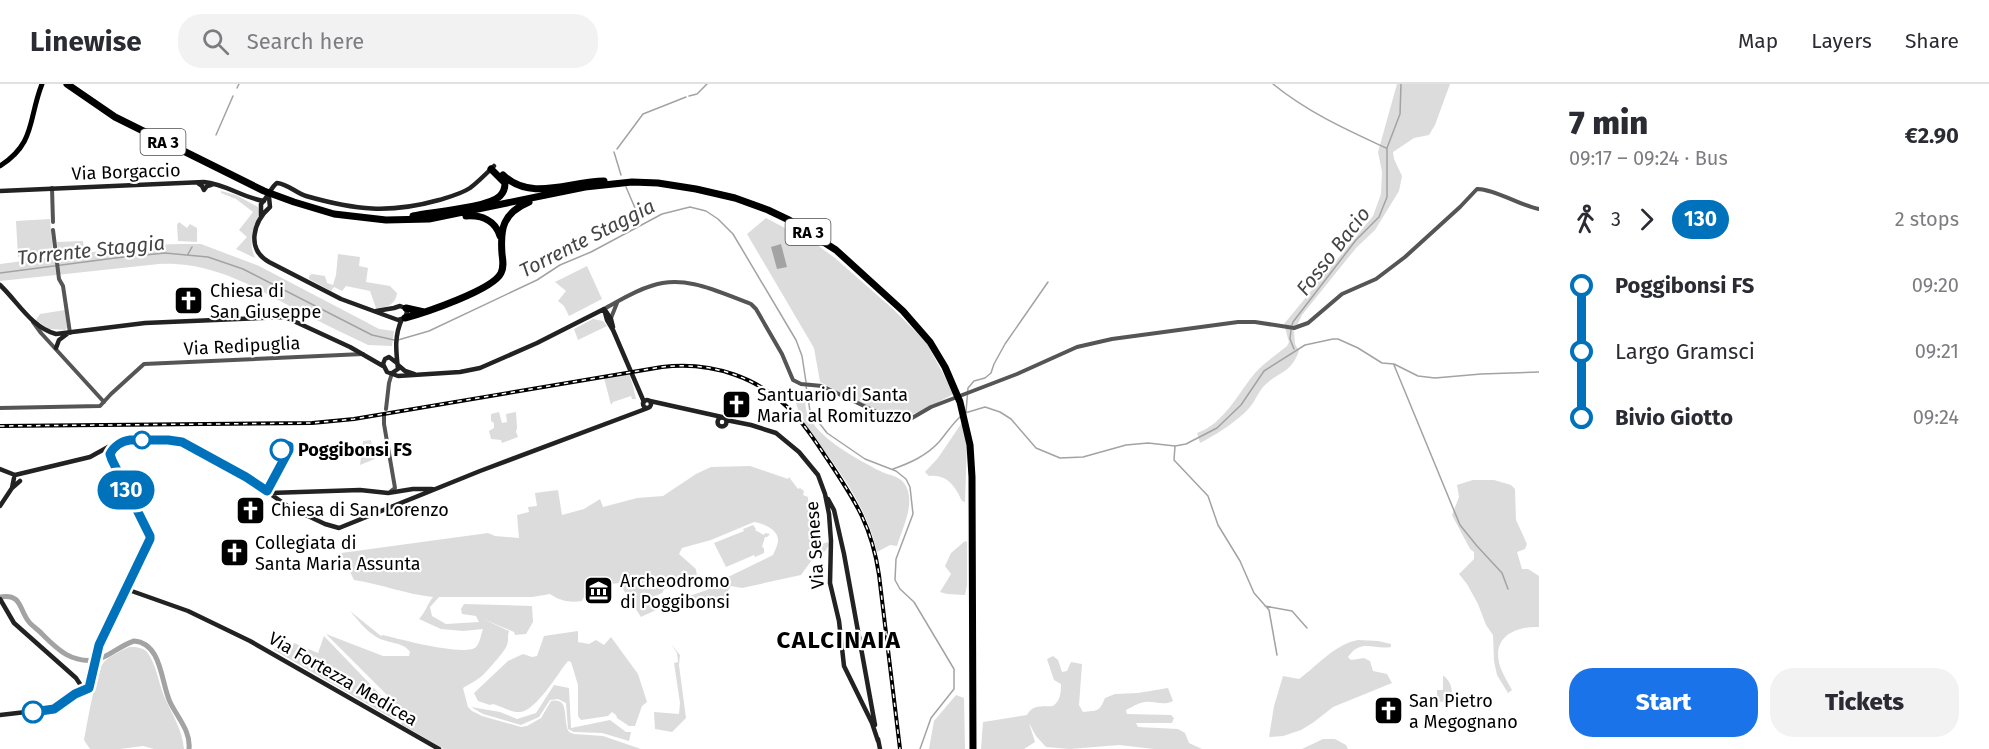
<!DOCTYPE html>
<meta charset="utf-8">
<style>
:root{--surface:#fff;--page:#f2f2f3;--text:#2b2b33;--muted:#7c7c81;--line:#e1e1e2;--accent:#1a73e8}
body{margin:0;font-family:"Fira Sans",sans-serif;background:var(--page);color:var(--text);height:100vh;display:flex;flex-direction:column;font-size:22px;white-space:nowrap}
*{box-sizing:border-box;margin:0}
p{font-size:20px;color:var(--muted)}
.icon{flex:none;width:33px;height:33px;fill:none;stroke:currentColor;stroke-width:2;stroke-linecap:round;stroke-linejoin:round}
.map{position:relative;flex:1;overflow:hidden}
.sheet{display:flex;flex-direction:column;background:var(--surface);width:450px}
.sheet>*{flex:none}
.badge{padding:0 12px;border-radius:20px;font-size:21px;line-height:39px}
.map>.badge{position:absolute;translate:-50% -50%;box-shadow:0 0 0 3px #fff}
.legs{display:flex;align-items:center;gap:9px;height:66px;padding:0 30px;font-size:20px}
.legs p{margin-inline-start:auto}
.headline{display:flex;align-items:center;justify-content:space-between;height:102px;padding:0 30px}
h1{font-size:33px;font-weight:800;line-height:45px}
.cta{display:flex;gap:12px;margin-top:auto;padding:12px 30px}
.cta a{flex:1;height:69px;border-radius:24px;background:var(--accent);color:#fff;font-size:24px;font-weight:800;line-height:69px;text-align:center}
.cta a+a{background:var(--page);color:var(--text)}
ul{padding:0 30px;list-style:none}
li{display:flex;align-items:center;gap:21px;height:66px;font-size:22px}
li i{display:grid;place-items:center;width:9px;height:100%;margin:0 8px;background:currentColor}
li i::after{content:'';width:15px;height:15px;margin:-8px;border:4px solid;border-radius:50%;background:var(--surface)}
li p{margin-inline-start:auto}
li:first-child i{background:linear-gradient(#0000 50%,currentColor 0)}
li:last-child i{background:linear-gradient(currentColor 50%,#0000 0)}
header{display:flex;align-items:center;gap:36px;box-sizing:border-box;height:84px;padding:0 30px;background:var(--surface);border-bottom:2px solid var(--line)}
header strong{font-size:28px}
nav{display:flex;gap:33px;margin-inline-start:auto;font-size:21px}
.search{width:420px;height:54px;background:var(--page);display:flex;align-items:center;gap:15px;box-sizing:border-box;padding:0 21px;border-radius:24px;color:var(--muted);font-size:22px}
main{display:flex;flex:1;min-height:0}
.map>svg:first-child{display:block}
.green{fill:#dcdcdc}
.water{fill:#a3a3a3}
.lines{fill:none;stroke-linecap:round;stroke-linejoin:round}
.stream{stroke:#a3a3a3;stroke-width:1.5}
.river{stroke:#a3a3a3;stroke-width:5}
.tertiary{stroke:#555;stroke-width:4}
.secondary{stroke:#222;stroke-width:4.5}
.primary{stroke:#000;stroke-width:5}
.motorway{stroke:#000;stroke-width:7}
.rail-casing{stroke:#000;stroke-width:4}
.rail{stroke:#fff;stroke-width:1.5;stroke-dasharray:4.5;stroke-linecap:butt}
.line-1-casing{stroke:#fff;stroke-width:14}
.line-1{stroke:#0072bc;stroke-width:9}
.stop-1-dot{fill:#fff;stroke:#0072bc;stroke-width:3}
.labels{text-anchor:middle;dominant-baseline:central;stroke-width:4.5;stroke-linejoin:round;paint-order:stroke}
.shield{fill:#fff;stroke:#4c4c4c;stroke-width:1.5}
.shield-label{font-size:16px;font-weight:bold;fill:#000}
.street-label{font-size:18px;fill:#000;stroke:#fff}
.poi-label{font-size:18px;fill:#000;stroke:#fff;text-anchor:start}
.stop-label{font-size:18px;font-weight:bold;fill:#000;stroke:#fff;text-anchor:start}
.water-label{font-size:20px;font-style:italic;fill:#444;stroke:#fff}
.district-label{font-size:24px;font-weight:bold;letter-spacing:1.5px;fill:#000;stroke:#fff}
</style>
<header>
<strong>Linewise</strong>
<div class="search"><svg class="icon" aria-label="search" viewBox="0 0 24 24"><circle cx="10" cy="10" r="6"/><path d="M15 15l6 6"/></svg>Search here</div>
<nav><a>Map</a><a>Layers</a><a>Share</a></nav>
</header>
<main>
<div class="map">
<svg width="1539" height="665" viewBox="0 0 1539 665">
<rect width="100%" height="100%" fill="#fff"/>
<!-- green -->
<path class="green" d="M1397,0h53l-15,41 -6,10 -15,3 -21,14 1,7 8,17 -3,15 -24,39 -19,18 -54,67 -8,16 1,13 4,7c-9,24 -21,20 -36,36 -5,6 -8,14 -13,20 -11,13 -34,28 -50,36l-3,-10c27,-9 41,-40 58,-60 9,-10 21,-18 32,-27l2,-4 -5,-18 89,-108 8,-22 1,-22 -4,-20z
M221,107l15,4 22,12c5,16 -14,25 -3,51l-19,-9 11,-12 -8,-7 14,-18 -17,-13 -15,-6z
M766,134l51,27 18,13 58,51 33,33 28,52c-13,6 -39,22 -52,23 -16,2 -65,-27 -82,-35l-6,-34 -67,-114z
M50,135l3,34 -35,4 -2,-36z
M179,138l8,6 3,-4 7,4v14l-19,-1 -1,-16z
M83,157l1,8 -26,4 -1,-11z
M180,160h21l58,22 105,55 15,8 15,2 -2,15 -24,-1c-25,-12 -50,-24 -75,-37 -44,-24 -82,-46 -134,-44l-159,17v-17l147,-19z
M338,170l22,3 -1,9 9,2 -2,14 24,4 7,7c-1,11 -10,15 -21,15l-6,-17 -24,-5 -4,5 -8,-4 -3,4 -22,-12v-3l3,-2 13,2 2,7 6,2 3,-10z
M587,182l15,33 -33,17 -5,-10 -6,-5 8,-10 -11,-9z
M65,226l2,18 -2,2 -16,-1 -13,-9 4,-6z
M593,235l10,2 4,5 -29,14 -4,-11z
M629,290l4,12 3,13h-4l-1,-3 -18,6 -2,3 -7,-27z
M805,315c0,5 1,10 2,14 10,25 50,46 73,58 12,6 23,4 28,20 5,18 -6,38 -11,55l-7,-1 -13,7c-12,-54 -50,-97 -82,-140l3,-3 -2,-6z
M499,328l3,11 5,-1 -1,-8 10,-2 1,16 -1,4 2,5 -16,6 -1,-3 -10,-1 -2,-8 5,-3v-5l-3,-2v-7z
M963,337l4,22 -2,59 -3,-1c-7,-15 -15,-27 -33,-25l-4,-4 13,-14z
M371,356l4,19 -15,6 3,-24z
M750,382l38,13 1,-2 9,12 2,-1 4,3 -1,4 5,2 1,16h3l1,29 9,2 6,-2 1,3 -3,5 -10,9 -2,-2 -13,18 -59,13 -11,-2 -12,19 -13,-7 -29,2 30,-10 21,-13 45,-22c2,-4 5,-11 5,-15 0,-11 -16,-17 -24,-18l-43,18 -29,8 -3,6 17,15 1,8 -33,12 -2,4 -9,4 5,12 -17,8 -22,-34c-19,3 -28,-1 -37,18 -12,2 -22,0 -32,-7l-18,3h-93l-9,10 2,9 14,8 33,-2 -3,-6 -14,-2 -1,-5 3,-5 68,2 1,16 -7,12 -11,1 -1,-3 -31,-13 26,12c-2,5 0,9 -2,14 -1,5 -19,25 -24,30 -5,5 -14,9 -20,13l5,19 4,4 10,5 39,11 6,-1 14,-8 10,-17c20,-4 11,20 18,31l5,2 29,2 38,13h-197l-43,-25 4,-8 -2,-5 -77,-77 57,22h26l1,-4c-7,-11 -24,-8 -35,-16 -10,-6 -17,-16 -25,-25l31,25 2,-1c16,4 83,22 93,12 4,-4 5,-13 7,-18l-20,2 -22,-2 -22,-10c7,-7 8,-15 14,-22 -28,-3 -52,-13 -79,-17l-13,-27 147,-20 7,3 24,2 -2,-23 12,-3 -1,-5 9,-1 -2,-13 23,-3 4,25 22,-6 16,-10 3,8 34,-9 26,-2 33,-22 15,-7z
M1473,396h21l17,5 4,4 1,31 11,24 -2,5 -8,3 5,17h6l11,7v51c-27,-1 -49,12 -38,42 3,7 7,14 11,21l-4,3 -11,-18 -3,-14 -1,-26 -7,-10 -8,-21 -11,-20 -8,-10 15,-15v-7l-4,-3 -18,-34 7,-18 -2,-12z
M753,441l3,4 -1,1 9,5 1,-2 5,1 -3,3h-2l-3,10 2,1v5l-9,4 -1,-2 -28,12 -12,-24 30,-12 -1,-2z
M965,457l2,1v43l-2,10 -18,-1 -7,-2 11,-18 -6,-8 6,-13z
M578,547v11l11,2 7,-4 8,5 7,-8 27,37 9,28 -5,4 -7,20h-6l-12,-8 -1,-3 -4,-3 -4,4 -27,4 -3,-4v-31l-7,-23 -3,-1c-10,12 -32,50 -48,51 -8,1 -19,-6 -27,-8l-3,1 -12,-4 -4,-8 34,-32 15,-7 9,3 5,-1 7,-20z
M324,552l70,73 3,6 -2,5 -121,-70 1,-2 15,6 4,-11 24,10z
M1358,556l20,1 13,3v3c-18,3 -30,-9 -43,10l3,3 13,-2 6,3 3,10 14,3 5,9 -59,24 -19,15 -13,8 -18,6 -14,1 5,-31 9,-30 16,3c18,-13 36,-35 59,-39z
M671,560l9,11 -1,10 7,53 -14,14 -17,-3 -1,-17 25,2 1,-11 -6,-40 4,-1 -1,-9z
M129,563c7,0 13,0 18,5 10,13 11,30 17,44 8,19 18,32 20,53h-30l-11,-3 -23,3h-30l-6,-9c3,-15 12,-70 20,-78 7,-7 17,-11 25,-15z
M1053,572l5,4 4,12 5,-1 4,-9 11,2 -3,41 4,7c14,-2 16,1 22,-14l10,-4 23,-1 30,-5 5,13c-9,5 -18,0 -28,1 -7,1 -13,5 -19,8l1,4 44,1 3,3 -2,5h-36l2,4 40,2 7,4 4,10 13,6h-48l-35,-4 -49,4 -24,-2 -10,-11 -7,-13 6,19 -11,7h-43l2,-27 44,-7c6,-11 15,-8 26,-9 7,-5 8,-12 8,-22l-7,-4 -7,-21z
M1443,592h1c9,8 8,15 8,25l-15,1v-12h6z
M554,601l15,3 2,40 39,-8 16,12h5l-2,9 -27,-8 -28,-1 -6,-3 -2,-26 -8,-4 -8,1 -11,17 -18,8 -38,-11 -12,-7 29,5 17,7 19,-6z
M956,611l8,3 1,51h-36l5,-28z
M1323,655h12l11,6 2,4h-46z"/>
<!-- water -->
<path class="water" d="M781,160l6,23 -10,2 -6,-22z"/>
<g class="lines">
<!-- stream -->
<path class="stream" d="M1273,0c34,28 74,46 113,64
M237,4l2,-4
M689,12l8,-2 10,-10
M216,51l17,-39
M617,65l26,-35 43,-17
M614,68l7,23
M626,103l12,28
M188,170l4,-7
M0,189l115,-15 50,-5 43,4 35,12 129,66 22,5
M1292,241l1,-3 63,-82 23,-23 8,-20v-49l13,-34 1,-30
M1291,246l-1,9 4,10
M398,256l31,-9 108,-51 23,-15 31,-13 71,-38 28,-7 16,4 12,8 15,15 63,106 6,16 4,26
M1394,281l66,160 17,21 25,27 6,16
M806,302l4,25 17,22 38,26 31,12 10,8 4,8 3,27 -17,45 -1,21 5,9 14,13 40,67v20l-23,29 -11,31
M966,328l2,-24 6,-7 11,-3 6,-5 3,-9 11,-20 43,-62
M965,329l20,-6 15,5 11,7 25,29 24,10 23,-1 43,-12 22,-2 27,3 11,-2 31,-16 24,-23 23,-34 41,-26 28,-6h5l20,9 24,15 12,1 24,12 17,2 46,-4 58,-2
M1175,362l-1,14 34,36 10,29 22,36 14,32 15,17 8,45
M893,385c17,-6 33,-13 46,-27 7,-8 13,-18 22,-26
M1265,522l27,5 15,17"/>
<!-- river -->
<path class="river" d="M0,513c22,-4 19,13 29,25 4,5 10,8 14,13 16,16 29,28 53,25 11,-2 25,-15 38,-19 28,2 27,42 36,61 7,15 21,29 19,47"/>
<!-- tertiary -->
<path class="tertiary" d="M52,104l1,34
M53,146l6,49 4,7 7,47
M604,225c15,-8 30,-18 47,-23 34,-12 68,6 100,18l5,5 26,45 11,26 8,4 21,2 63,30 18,4 9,-2 19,-11 86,-33 60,-27 35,-8 126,-17h17l39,6 14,-5 34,-29 34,-15 29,-22 55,-50 17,-18c21,1 41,16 62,20
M611,234l6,-15
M33,238l8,11 63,69
M0,324l100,-2 11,-12 33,-30 219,-10
M386,325l3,-26 3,-10
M384,331v9l11,64 -4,3"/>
<!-- secondary -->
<path class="secondary" d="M199,100l3,2 2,4 3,-4 4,-1
M0,107l204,-9c22,2 39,16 60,19
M269,113l1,10c-17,15 -24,42 -1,55l72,37 57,21 7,-2 2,-6 -2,-4 -5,-2 -6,2 -18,3
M261,133v-13c6,-6 11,-18 16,-21 11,1 19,10 29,13 49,14 83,18 133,4 10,-3 22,-6 31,-12 8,-6 16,-14 24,-22
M0,201c18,17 31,42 56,49l89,-11 140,-6 65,30 33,19
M604,225l3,11 6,10 31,72
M605,226l6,9 2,8
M56,264l3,-8 8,-6
M397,279l-8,-6 -4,2 -2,5 4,8 11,4 62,-4 20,-4 57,-25 67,-34
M398,281l7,6 9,3
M392,289l6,-4c-2,-18 -4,-33 4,-50
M643 320a4 4 0 1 1 8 0a4 4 0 1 1-8 0Z
M650,317l72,16
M717.5 338a4.5 4.5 0 1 1 9 0a4.5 4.5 0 1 1-9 0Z
M726,336l25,5 25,8 23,19 19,23 7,19 4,20 2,27 -1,42 9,38 5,45 28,57 6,18
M110,372l2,-6 10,-8
M0,385l15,6
M15,391l75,-18 29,-16 57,-1 21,9 49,28 43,30 36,17 14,4 141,-57 168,-63
M12,404l2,-10
M270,409l90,-3 28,3 25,-4h19
M828,415l6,11 10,44 31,171
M0,422l12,-18 8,-7
M126,505l62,22 62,30 189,108
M0,515l14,24 62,55 4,6
M73,611l16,-7 10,-43 51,-108 -40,-81
M0,631l52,-6 22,-15
M878,655l2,10"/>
<!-- primary -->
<path class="primary" d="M0,82c36,-23 28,-47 42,-82"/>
<!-- motorway -->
<path class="motorway" d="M67,0l48,33 149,74 30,11 40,12 52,6 43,-1 156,-32 47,-5 26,1 38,6 39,9 33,12 21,10 47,30 67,61 27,31 15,25 15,35 10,43 2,32 1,272
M503,91c28,27 67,6 101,6
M413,132c18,-4 75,-8 87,-20 4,-4 5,-8 5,-13l-14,-14
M466,132c15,-1 29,4 34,20
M406,224l18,4
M405,234c19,-5 88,-28 96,-45 3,-6 2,-12 1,-19 -2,-26 1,-41 27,-52"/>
<defs>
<path id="rail" d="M0,342l312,-3 42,-4 308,-52c49,-6 99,10 133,48 13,14 24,32 35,48 26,39 42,64 49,112l21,174"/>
</defs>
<!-- rail casing -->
<use href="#rail" class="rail-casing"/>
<!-- rail -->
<use href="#rail" class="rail"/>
</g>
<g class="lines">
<defs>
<path id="line-1" d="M33,628l21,-3 21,-15 14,-6 10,-43 51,-106v-3l-38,-76 -2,-6c4,-8 12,-13 20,-14h38l14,2 64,35 21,14 22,-41v-4l-6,-2 -2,6"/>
</defs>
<!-- line-1 casing -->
<use href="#line-1" class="line-1-casing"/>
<!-- line-1 -->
<use href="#line-1" class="line-1"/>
</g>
<!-- icons -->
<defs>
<symbol id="church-square" viewBox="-11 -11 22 22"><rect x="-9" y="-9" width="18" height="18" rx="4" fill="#000" stroke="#fff"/><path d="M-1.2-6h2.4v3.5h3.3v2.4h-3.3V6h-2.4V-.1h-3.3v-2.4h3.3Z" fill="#fff"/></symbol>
<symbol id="museum-square" viewBox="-11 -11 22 22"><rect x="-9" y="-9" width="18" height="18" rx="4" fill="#000" stroke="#fff"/><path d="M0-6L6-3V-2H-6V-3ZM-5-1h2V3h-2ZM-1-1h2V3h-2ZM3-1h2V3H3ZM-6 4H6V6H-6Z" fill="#fff"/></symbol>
</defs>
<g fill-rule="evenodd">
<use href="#church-square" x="172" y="200" width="33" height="33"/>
<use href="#church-square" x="720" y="304" width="33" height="33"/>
<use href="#church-square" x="234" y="410" width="33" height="33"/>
<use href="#church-square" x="218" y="452" width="33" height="33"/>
<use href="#museum-square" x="582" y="490" width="33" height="33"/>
<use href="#church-square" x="1372" y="610" width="33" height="33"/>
</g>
<!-- markers -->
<g class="stop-1-dot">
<circle cx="142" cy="356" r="8"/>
<circle cx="281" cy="366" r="10"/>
<circle cx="33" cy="628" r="10"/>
</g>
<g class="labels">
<!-- shield labels -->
<g class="shield">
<rect x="140.5" y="45" width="45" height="26" rx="4.5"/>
<rect x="785.5" y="135" width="45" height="26" rx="4.5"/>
</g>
<g class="shield-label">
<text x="163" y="58">RA 3</text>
<text x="808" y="148">RA 3</text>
</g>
<!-- street labels -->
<g class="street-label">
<text transform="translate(126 88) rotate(-2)">Via Borgaccio</text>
<text transform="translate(242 262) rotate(-3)">Via Redipuglia</text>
<text transform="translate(815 461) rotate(-94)">Via Senese</text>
<text transform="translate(343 595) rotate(30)">Via Fortezza Medicea</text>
</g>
<!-- poi labels -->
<g class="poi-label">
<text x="210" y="207">Chiesa di<tspan x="210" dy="21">San Giuseppe</tspan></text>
<text x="757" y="311">Santuario di Santa<tspan x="757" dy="21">Maria al Romituzzo</tspan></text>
<text x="271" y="426">Chiesa di San Lorenzo</text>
<text x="255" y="459">Collegiata di<tspan x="255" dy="21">Santa Maria Assunta</tspan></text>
<text x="620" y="497">Archeodromo<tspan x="620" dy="21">di Poggibonsi</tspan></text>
<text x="1409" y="617">San Pietro<tspan x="1409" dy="21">a Megognano</tspan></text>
</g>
<!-- stop labels -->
<g class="stop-label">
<text x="298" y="366">Poggibonsi FS</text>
</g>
<!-- water labels -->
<g class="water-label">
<text transform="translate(587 154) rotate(-27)">Torrente Staggia</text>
<text transform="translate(91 166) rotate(-6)">Torrente Staggia</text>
<text transform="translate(1333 167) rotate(-52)">Fosso Bacio</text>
</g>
<!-- district labels -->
<g class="district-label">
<text x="839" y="556">CALCINAIA</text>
</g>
</g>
</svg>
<b class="badge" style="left:126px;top:406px;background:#0072bc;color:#fff">130</b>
</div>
<section class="sheet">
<div class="headline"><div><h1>7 min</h1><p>09:17 – 09:24 · Bus</p></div><b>€2.90</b></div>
<div class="legs"><svg class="icon" aria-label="walk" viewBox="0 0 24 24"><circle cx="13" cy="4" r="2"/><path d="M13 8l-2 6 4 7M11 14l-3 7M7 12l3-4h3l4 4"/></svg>3<svg class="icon" aria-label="forward" viewBox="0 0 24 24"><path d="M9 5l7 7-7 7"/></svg><b class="badge" style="background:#0072bc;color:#fff">130</b><p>2 stops</p></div>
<ul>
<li><i style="color:#0072bc"></i><b>Poggibonsi FS</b><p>09:20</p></li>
<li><i style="color:#0072bc"></i><span>Largo Gramsci</span><p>09:21</p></li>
<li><i style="color:#0072bc"></i><b>Bivio Giotto</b><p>09:24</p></li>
</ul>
<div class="cta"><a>Start</a><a>Tickets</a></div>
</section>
</main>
